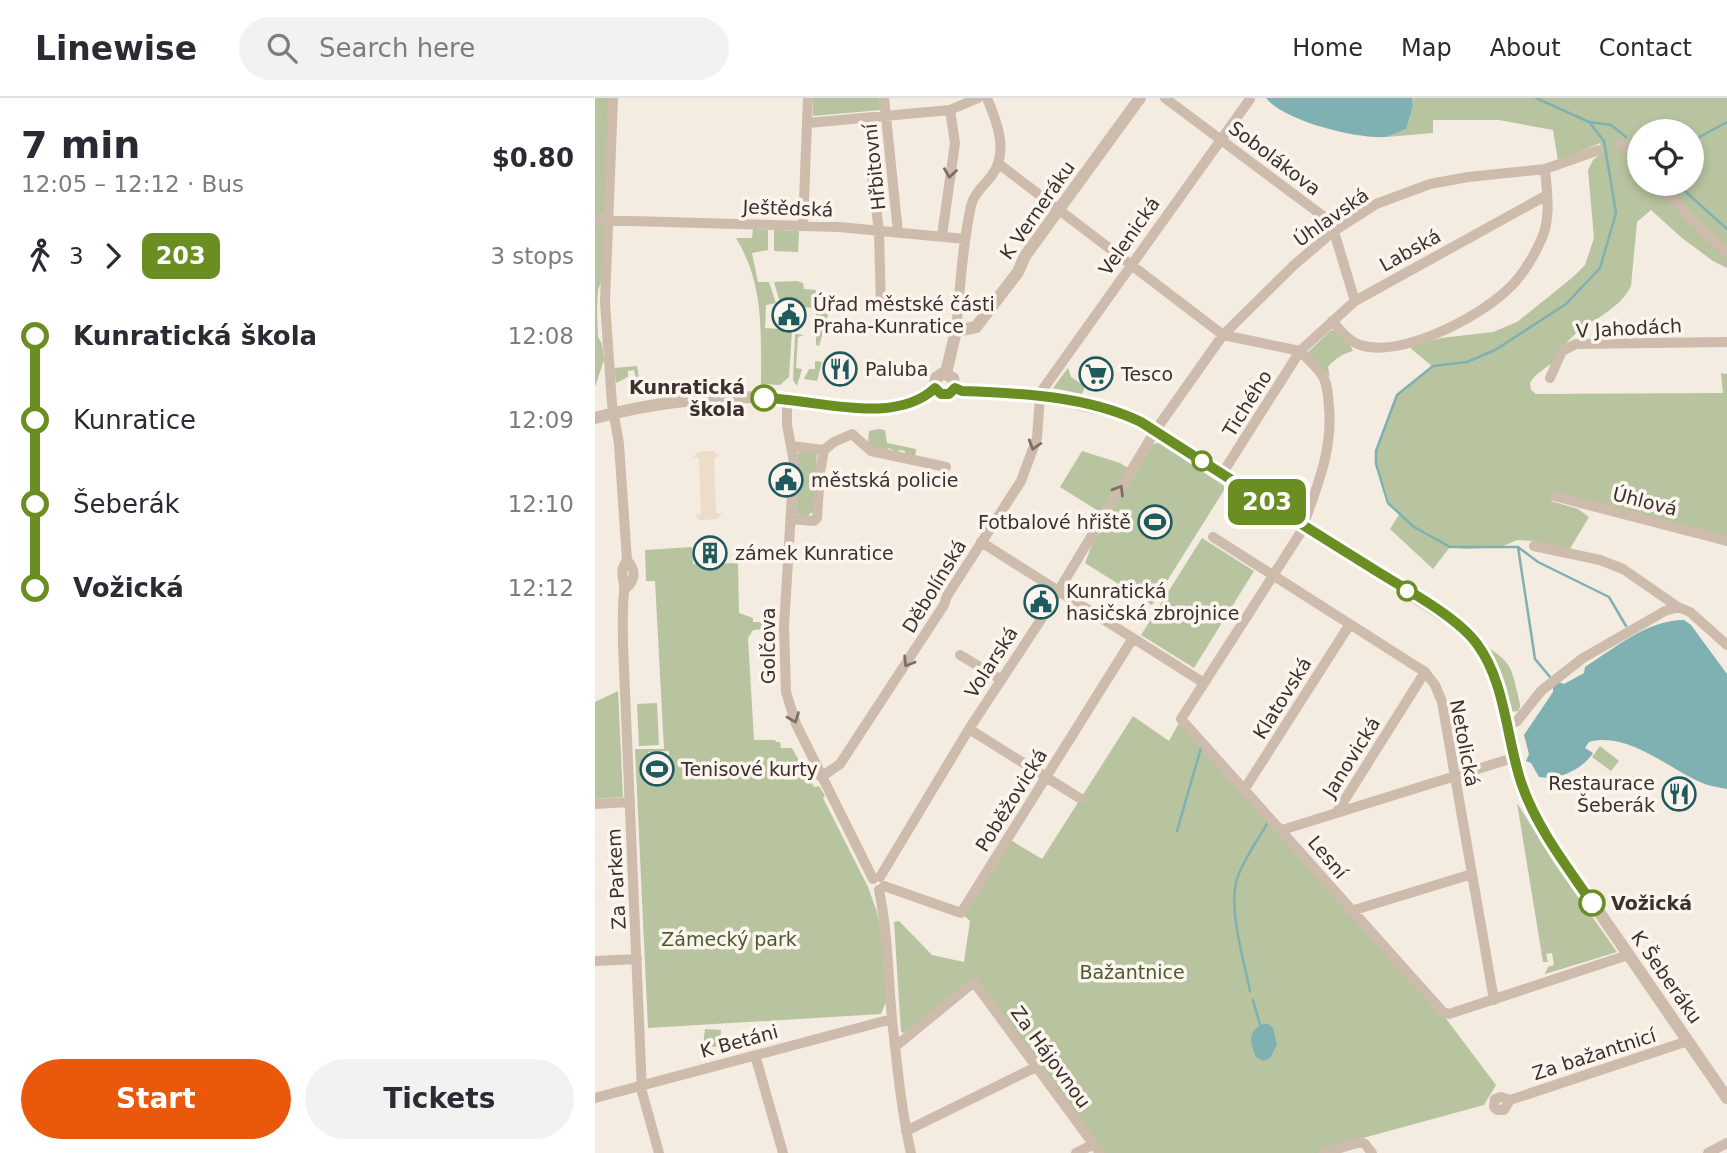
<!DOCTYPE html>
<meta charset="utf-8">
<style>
:root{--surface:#fff;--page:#f2f2f3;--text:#2b2b33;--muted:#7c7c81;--line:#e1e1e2;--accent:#ea580c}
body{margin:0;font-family:"DejaVu Sans",sans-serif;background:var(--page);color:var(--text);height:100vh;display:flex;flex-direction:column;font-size:26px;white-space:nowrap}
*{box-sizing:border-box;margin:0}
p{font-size:23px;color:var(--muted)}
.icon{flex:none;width:38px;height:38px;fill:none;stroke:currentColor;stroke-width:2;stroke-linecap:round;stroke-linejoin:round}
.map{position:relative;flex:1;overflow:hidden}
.sheet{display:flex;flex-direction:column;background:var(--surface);width:595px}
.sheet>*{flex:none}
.badge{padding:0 14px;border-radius:10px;font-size:24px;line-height:46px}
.controls{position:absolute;left:1032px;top:21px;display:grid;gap:14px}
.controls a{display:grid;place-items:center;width:77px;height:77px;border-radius:50%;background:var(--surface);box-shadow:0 4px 10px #0003;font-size:35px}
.map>.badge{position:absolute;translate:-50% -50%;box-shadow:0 0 0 4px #fff}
.legs{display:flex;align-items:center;gap:10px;height:77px;padding:0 21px;font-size:23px}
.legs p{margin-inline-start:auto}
.headline{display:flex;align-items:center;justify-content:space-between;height:119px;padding:0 21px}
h1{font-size:38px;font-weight:800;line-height:52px}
.cta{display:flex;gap:14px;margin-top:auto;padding:14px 21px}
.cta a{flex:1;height:80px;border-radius:42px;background:var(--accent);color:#fff;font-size:28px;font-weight:800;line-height:80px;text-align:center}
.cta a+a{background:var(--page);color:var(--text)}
ul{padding:0 21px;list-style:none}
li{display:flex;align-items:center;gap:24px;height:84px;font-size:26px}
li i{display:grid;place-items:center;width:10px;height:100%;margin:0 9px;background:currentColor}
li i::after{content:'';width:18px;height:18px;margin:-9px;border:5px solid;border-radius:50%;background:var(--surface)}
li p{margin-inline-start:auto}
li:first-child i{background:linear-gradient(#0000 50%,currentColor 0)}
li:last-child i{background:linear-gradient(currentColor 50%,#0000 0)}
header{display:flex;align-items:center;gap:42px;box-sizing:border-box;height:98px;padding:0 35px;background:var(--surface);border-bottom:2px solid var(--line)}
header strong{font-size:33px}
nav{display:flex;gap:38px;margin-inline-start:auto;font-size:24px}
.search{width:490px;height:63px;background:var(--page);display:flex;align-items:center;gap:18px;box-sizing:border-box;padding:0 24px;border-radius:38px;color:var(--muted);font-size:26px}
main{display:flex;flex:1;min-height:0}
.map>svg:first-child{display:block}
.green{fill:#b8c4a0;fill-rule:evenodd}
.plaza{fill:#ecdcc8}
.water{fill:#7fb0b2}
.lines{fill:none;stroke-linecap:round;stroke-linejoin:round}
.stream{stroke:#7fb0b2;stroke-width:2.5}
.minor{stroke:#cdbbac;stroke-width:10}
.tertiary{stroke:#cdbbac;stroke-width:12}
.oneway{stroke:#7d6f65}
.line-1-casing{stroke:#fff;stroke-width:16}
.line-1{stroke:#6b8e23;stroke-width:10}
.stop-1-dot{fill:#fff;stroke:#6b8e23;stroke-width:3.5}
.labels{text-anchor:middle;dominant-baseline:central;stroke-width:7;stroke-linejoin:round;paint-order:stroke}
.street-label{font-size:19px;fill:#3b302b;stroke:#fbf5ee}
.poi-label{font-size:19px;fill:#3b302b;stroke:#fbf5ee;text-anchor:start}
.stop-label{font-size:19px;font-weight:bold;fill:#3b302b;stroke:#fbf5ee;text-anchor:end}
.park-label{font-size:19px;fill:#4a5a2e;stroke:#fbf5ee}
</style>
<header>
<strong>Linewise</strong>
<div class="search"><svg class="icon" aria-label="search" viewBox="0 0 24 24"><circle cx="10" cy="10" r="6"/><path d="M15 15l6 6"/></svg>Search here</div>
<nav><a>Home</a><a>Map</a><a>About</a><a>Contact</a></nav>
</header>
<main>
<section class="sheet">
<div class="headline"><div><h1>7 min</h1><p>12:05 – 12:12 · Bus</p></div><b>$0.80</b></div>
<div class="legs"><svg class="icon" aria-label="walk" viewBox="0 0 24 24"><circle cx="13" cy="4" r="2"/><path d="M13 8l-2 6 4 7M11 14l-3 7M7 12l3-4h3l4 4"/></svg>3<svg class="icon" aria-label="forward" viewBox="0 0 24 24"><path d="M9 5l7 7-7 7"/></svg><b class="badge" style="background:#6b8e23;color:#fff">203</b><p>3 stops</p></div>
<ul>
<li><i style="color:#6b8e23"></i><b>Kunratická škola</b><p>12:08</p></li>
<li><i style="color:#6b8e23"></i><span>Kunratice</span><p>12:09</p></li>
<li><i style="color:#6b8e23"></i><span>Šeberák</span><p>12:10</p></li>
<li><i style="color:#6b8e23"></i><b>Vožická</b><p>12:12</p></li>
</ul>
<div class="cta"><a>Start</a><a>Tickets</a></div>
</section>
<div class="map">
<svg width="1132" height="1055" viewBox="0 0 1132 1055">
<rect width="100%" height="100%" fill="#f4ebe1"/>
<!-- green -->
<path class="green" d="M0,0h14l-4,117h-10z
M218,0h66l2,12 -68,6z
M817,0h315v170l-14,-7 -31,-23 -31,-28 -14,12 -6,64c-12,25 -42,34 -61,53 -6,6 -10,15 -16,22 -8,8 -18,11 -24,22l1,7 5,4 187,-1 -2,-20 6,1v163l-170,-42 -6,6 27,8 11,8 -21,35 -34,-11 -17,-1 -16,7 -35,2 -16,-2 -17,22 -43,-40 10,-16 -10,-9 -14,-40v-13l21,-56 36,-28 -24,-20 32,-9 52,-6 24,-10 56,-45 12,-12 9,-27 -6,-68 5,-10 10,-8 -3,-9 -42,18 -5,-31 -54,-10h-66v13l-46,4 19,-9 7,-22zM1045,33h52v53h-52z
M0,126h9l-2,56 -4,10 -1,21 1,26 4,7 2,16 -9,27z
M158,131l15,1v20l-16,3 6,29h11l7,21 -10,2 -1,23 27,2 -3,47 -9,8 -19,-1c0,-53 3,-100 -25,-146h16z
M179,132l25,1 -1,21 -24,-1z
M202,183l6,2 1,6 12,1 -1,9 16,6 -12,41 -3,-1v-37l-35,-2 -7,-24z
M736,232c11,1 18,12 22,21 -11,3 -17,7 -25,16l2,10 -23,-24z
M200,236l9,1 -6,2 -2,31 6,1 -5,17 -4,-6z
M220,263l7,1 -5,19 -13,-2 5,-10h6z
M42,268l3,19 -2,1 -4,-16 -6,1v6l-12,6 -2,-15z
M473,270l3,9 14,9 -3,8 -29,-6z
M283,331l7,1 2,13 29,6 -1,10 -11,-2 1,-6 -6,-1v3l-11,-5 -2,5 -14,-5 -4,-5 1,-12z
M564,345l67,44 -74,118 -67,-42 8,-21 60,-98z
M206,353l16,2 -3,58 -7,5 -11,-2 2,-61z
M487,353l38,12 8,5 -28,44 -40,-25z
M607,440l52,33 -60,97 -53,-33z
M97,449l1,17 45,-1 1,50 14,5v4h16v7l-16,1 -5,8 6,102h21l1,2h4l1,6h11l22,39 5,-1 6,10 -2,2 45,89 9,25 7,31 2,59 -5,12 -233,14 -13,-279h29l-9,-168h-9l-1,-31zM74,653v14l-20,1 -1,-14z
M888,546c28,19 27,19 35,51 1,8 4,10 0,16l-8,1 -2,-4c-5,-23 -11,-44 -25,-64z
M23,593l5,106 -28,2v-97z
M62,605l2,42 -20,1 -2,-42z
M538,618l36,25 12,-22 260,293 55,73 -12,20 -121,33 -3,4 -36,11h-224l-128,-173 -68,53 -3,-1 -7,-110 5,-1 33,34 32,7 6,-41 -9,-8 46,-75 35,21z
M1005,648l19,15 -8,10 -19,-14z
M922,705l41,65 59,84 -72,22 3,-7 6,-2 -2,-12 -6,1 2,8h-5z
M110,931l16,1 -1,17 -17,-1z"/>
<!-- plaza -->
<path class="plaza" d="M118,353l6,5 -5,2 2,55h6l-5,6 -15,1 -4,-1 -2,-4 5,-1 -2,-56 -6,-1 6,-5z"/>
<!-- water -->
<path class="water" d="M671,0h146l1,8 -7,23c-7,2 -14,7 -21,8 -29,2 -101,-16 -119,-39z
M1089,522l7,5 36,49v115c-9,-2 -19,-3 -27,-7 -32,-14 -73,-51 -111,-40l-4,6 8,5c-10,16 -35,28 -54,24l-8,-14 -5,-2 3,-7 -5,-19 29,-43v-5l6,-5 5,2 20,-11 1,-6c30,-19 62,-47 99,-47z
M668,926h5l5,4 4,17 -7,13 -7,3 -7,-4c-6,-14 -9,-25 7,-33z"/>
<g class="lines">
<!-- stream -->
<path class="stream" d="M941,0l53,24 15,19 12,72 -16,55 -34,36 -71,46 -28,12 -34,4 -36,29 -21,56v13l12,39 26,24 36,20h68l20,15 71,35 17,29
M994,24l22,3 15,12
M1097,43l35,-19
M1037,44l8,7
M1082,86l50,45
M923,449l17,112 15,18
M582,733l24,-83
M655,893c-6,-31 -22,-82 -13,-112 6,-19 21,-39 31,-57
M658,902l7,25"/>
<!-- minor -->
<path class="minor" d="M18,0l-8,204 7,102 7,40 8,116c-10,15 -1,19 -3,33 -2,17 -1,35 -1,52l19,447 17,61
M289,0l14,134
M570,0l166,124 24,79
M213,25l142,-13 28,-12
M1025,46l7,3 13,14
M404,66l224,171 77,16
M276,70l8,63 2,78
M1065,86l30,34 37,35
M0,122l244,7 126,12
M208,128l5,-128
M347,138l13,-93 -5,-33
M737,223c9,10 16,20 28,24 41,13 117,-27 146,-54 15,-13 28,-35 36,-53 9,-21 5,-46 3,-69
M361,233c4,-41 6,-84 15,-125 3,-13 13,-20 21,-31 17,-23 5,-53 -5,-77
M705,253c7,8 17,16 22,24 6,9 6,22 7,32 4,46 -14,84 -28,125l-120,187 262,293 6,2 179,-59
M955,280l12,-27 14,-7 151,-2
M192,301v26l7,37 -10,165 2,65 10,32 77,155
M196,348l33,4 10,-8 18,-8 19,17 75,16
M627,376l78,-123 55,-50 192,-106
M959,398l173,45
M197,421l22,2 3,-3 3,-46 4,-22
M618,439l212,135 10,13 7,17 52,298
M386,444l223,141
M939,448l66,14 23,9 55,38 12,5 37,33
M30,491c11,-9 11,-19 2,-29
M365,557l40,24
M911,629l11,-6 25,-31 41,-32 82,-47 13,-4
M374,631l112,70
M226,679l19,-13 104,-159 3,-9 74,-115 16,-43 3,-42 3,-7 207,-290
M649,692l106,-166
M0,706l35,-2
M742,714l88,-140
M687,732l231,-72
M285,779l89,-148 73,-111 113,-187 68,-96 71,-70 40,-34 42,-27 54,-20 38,-7 77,-8 54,-19
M289,788l77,27 172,-275
M284,792c9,43 9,86 13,129 5,45 9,90 19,134
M756,813l121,-37
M0,863l42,-2
M301,948l78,-64 126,171
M160,957l28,98
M0,1000l297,-79
M915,1002l-9,-3 -6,2 -1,8 3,3h7l6,-10 178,-59
M311,1033l130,-64
M481,1055l18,-9
M729,1055l36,-11 5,2 7,9
M1113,1055l19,-10"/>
<!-- tertiary -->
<path class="tertiary" d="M351,275l10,-42 20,-4 42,-55 7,-16 115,-158
M360,290l7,3 78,5 86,19 167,104 171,110c35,33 38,82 48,126 7,24 17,48 28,71l187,272
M0,320c57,-15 121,-23 180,-20 41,2 81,15 122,8 10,-2 34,-7 38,-18 1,-3 0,-7 1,-10l7,-5 10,5 2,10"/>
</g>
<!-- one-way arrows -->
<defs><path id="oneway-chevron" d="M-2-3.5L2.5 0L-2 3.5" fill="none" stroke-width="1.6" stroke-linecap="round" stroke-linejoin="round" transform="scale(1.75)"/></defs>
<g class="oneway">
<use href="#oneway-chevron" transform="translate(355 75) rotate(98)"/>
<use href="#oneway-chevron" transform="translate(439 347) rotate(107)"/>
<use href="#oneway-chevron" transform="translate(524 392) rotate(-59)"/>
<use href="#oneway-chevron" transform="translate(313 564) rotate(122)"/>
<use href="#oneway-chevron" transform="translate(199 620) rotate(69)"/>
</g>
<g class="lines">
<defs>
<path id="line-1" d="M169,300c51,1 130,29 171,-10l6,6h8l6,-6 7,3c59,2 125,5 179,31 76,49 152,97 229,145 31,20 86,48 107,77 29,39 29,95 45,141 15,43 44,80 70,118"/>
</defs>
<!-- line-1 casing -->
<use href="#line-1" class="line-1-casing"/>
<!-- line-1 -->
<use href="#line-1" class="line-1"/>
</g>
<!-- icons -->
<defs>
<symbol id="civic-ring" viewBox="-11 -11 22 22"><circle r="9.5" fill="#fbf5ee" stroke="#1f5a5e" stroke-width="1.5"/><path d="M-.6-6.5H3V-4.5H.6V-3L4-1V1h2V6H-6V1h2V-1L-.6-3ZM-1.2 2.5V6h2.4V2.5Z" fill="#1f5a5e"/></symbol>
<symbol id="restaurant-ring" viewBox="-11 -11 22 22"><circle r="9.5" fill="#fbf5ee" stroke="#1f5a5e" stroke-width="1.5"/><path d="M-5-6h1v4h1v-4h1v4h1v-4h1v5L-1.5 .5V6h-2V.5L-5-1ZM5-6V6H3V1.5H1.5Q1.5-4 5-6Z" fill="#1f5a5e"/></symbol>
<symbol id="supermarket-ring" viewBox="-11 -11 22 22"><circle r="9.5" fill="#fbf5ee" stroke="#1f5a5e" stroke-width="1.5"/><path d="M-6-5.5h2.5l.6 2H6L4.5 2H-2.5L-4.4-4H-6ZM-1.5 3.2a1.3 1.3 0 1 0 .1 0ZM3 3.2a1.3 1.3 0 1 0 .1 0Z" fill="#1f5a5e"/></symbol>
<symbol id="stadium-ring" viewBox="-11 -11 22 22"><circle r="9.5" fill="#fbf5ee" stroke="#1f5a5e" stroke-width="1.5"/><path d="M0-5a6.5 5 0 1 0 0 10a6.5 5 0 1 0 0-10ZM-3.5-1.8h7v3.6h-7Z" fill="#1f5a5e"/></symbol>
<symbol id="building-ring" viewBox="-11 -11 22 22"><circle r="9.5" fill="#fbf5ee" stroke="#1f5a5e" stroke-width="1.5"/><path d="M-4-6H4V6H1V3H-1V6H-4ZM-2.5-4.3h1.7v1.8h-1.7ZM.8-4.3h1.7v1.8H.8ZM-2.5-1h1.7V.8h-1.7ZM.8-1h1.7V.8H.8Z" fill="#1f5a5e"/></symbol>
</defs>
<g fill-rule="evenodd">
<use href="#civic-ring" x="175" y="198" width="38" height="38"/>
<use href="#restaurant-ring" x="226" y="252" width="38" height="38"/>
<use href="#supermarket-ring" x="482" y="257" width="38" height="38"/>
<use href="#civic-ring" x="172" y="363" width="38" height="38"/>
<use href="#stadium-ring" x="541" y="405" width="38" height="38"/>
<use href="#building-ring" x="96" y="436" width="38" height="38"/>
<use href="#civic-ring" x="427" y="485" width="38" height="38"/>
<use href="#stadium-ring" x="43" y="652" width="38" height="38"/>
<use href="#restaurant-ring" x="1065" y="677" width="38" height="38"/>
</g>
<!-- markers -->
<g class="stop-1-dot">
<circle cx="169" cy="300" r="12"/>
<circle cx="607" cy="363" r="9"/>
<circle cx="812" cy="493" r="9"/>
<circle cx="997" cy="805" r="12"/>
</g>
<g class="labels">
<!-- street labels -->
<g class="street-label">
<text transform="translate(680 60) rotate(37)">Sobolákova</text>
<text transform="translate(279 69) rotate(-96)">Hřbitovní</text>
<text transform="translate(193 110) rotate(2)">Ještědská</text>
<text transform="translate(442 112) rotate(-55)">K Verneráku</text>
<text transform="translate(736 119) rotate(-35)">Úhlavská</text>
<text transform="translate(534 138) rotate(-55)">Velenická</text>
<text transform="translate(815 152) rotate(-29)">Labská</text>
<text transform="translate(1034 230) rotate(-3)">V Jahodách</text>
<text transform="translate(652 305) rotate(-58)">Tichého</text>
<text transform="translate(1050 403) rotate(14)">Úhlová</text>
<text transform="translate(339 488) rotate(-59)">Děbolínská</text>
<text transform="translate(173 548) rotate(-90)">Golčova</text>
<text transform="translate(396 564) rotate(-57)">Volarská</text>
<text transform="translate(687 600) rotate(-58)">Klatovská</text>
<text transform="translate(870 645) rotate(79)">Netolická</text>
<text transform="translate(756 659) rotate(-58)">Janovická</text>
<text transform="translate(416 702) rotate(-58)">Poběžovická</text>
<text transform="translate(733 759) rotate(50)">Lesní</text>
<text transform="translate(21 781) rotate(-93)">Za Parkem</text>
<text transform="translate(1072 879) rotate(55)">K Šeberáku</text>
<text transform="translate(144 943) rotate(-15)">K Betáni</text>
<text transform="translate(999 956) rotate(-18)">Za bažantnicí</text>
<text transform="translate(456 959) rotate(54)">Za Hájovnou</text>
</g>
<!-- poi labels -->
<g class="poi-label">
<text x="218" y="206">Úřad městské části<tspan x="218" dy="22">Praha-Kunratice</tspan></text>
<text x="270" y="271">Paluba</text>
<text x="526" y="276">Tesco</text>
<text x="216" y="382">městská policie</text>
<text x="536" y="424" text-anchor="end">Fotbalové hřiště</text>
<text x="140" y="455">zámek Kunratice</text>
<text x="471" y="493">Kunratická<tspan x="471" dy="22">hasičská zbrojnice</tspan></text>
<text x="86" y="671">Tenisové kurty</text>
<text x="1060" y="685" text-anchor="end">Restaurace<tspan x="1060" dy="22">Šeberák</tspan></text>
</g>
<!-- stop labels -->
<g class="stop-label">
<text x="150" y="289">Kunratická<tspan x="150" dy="22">škola</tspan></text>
<text x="1016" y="805" text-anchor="start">Vožická</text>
</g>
<!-- park labels -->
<g class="park-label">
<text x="134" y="841">Zámecký park</text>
<text x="537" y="874">Bažantnice</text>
</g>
</g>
</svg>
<div class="controls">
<a><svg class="icon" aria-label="locate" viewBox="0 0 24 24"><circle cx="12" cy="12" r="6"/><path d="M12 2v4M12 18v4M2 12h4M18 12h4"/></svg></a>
</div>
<b class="badge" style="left:672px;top:404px;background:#6b8e23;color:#fff">203</b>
</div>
</main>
